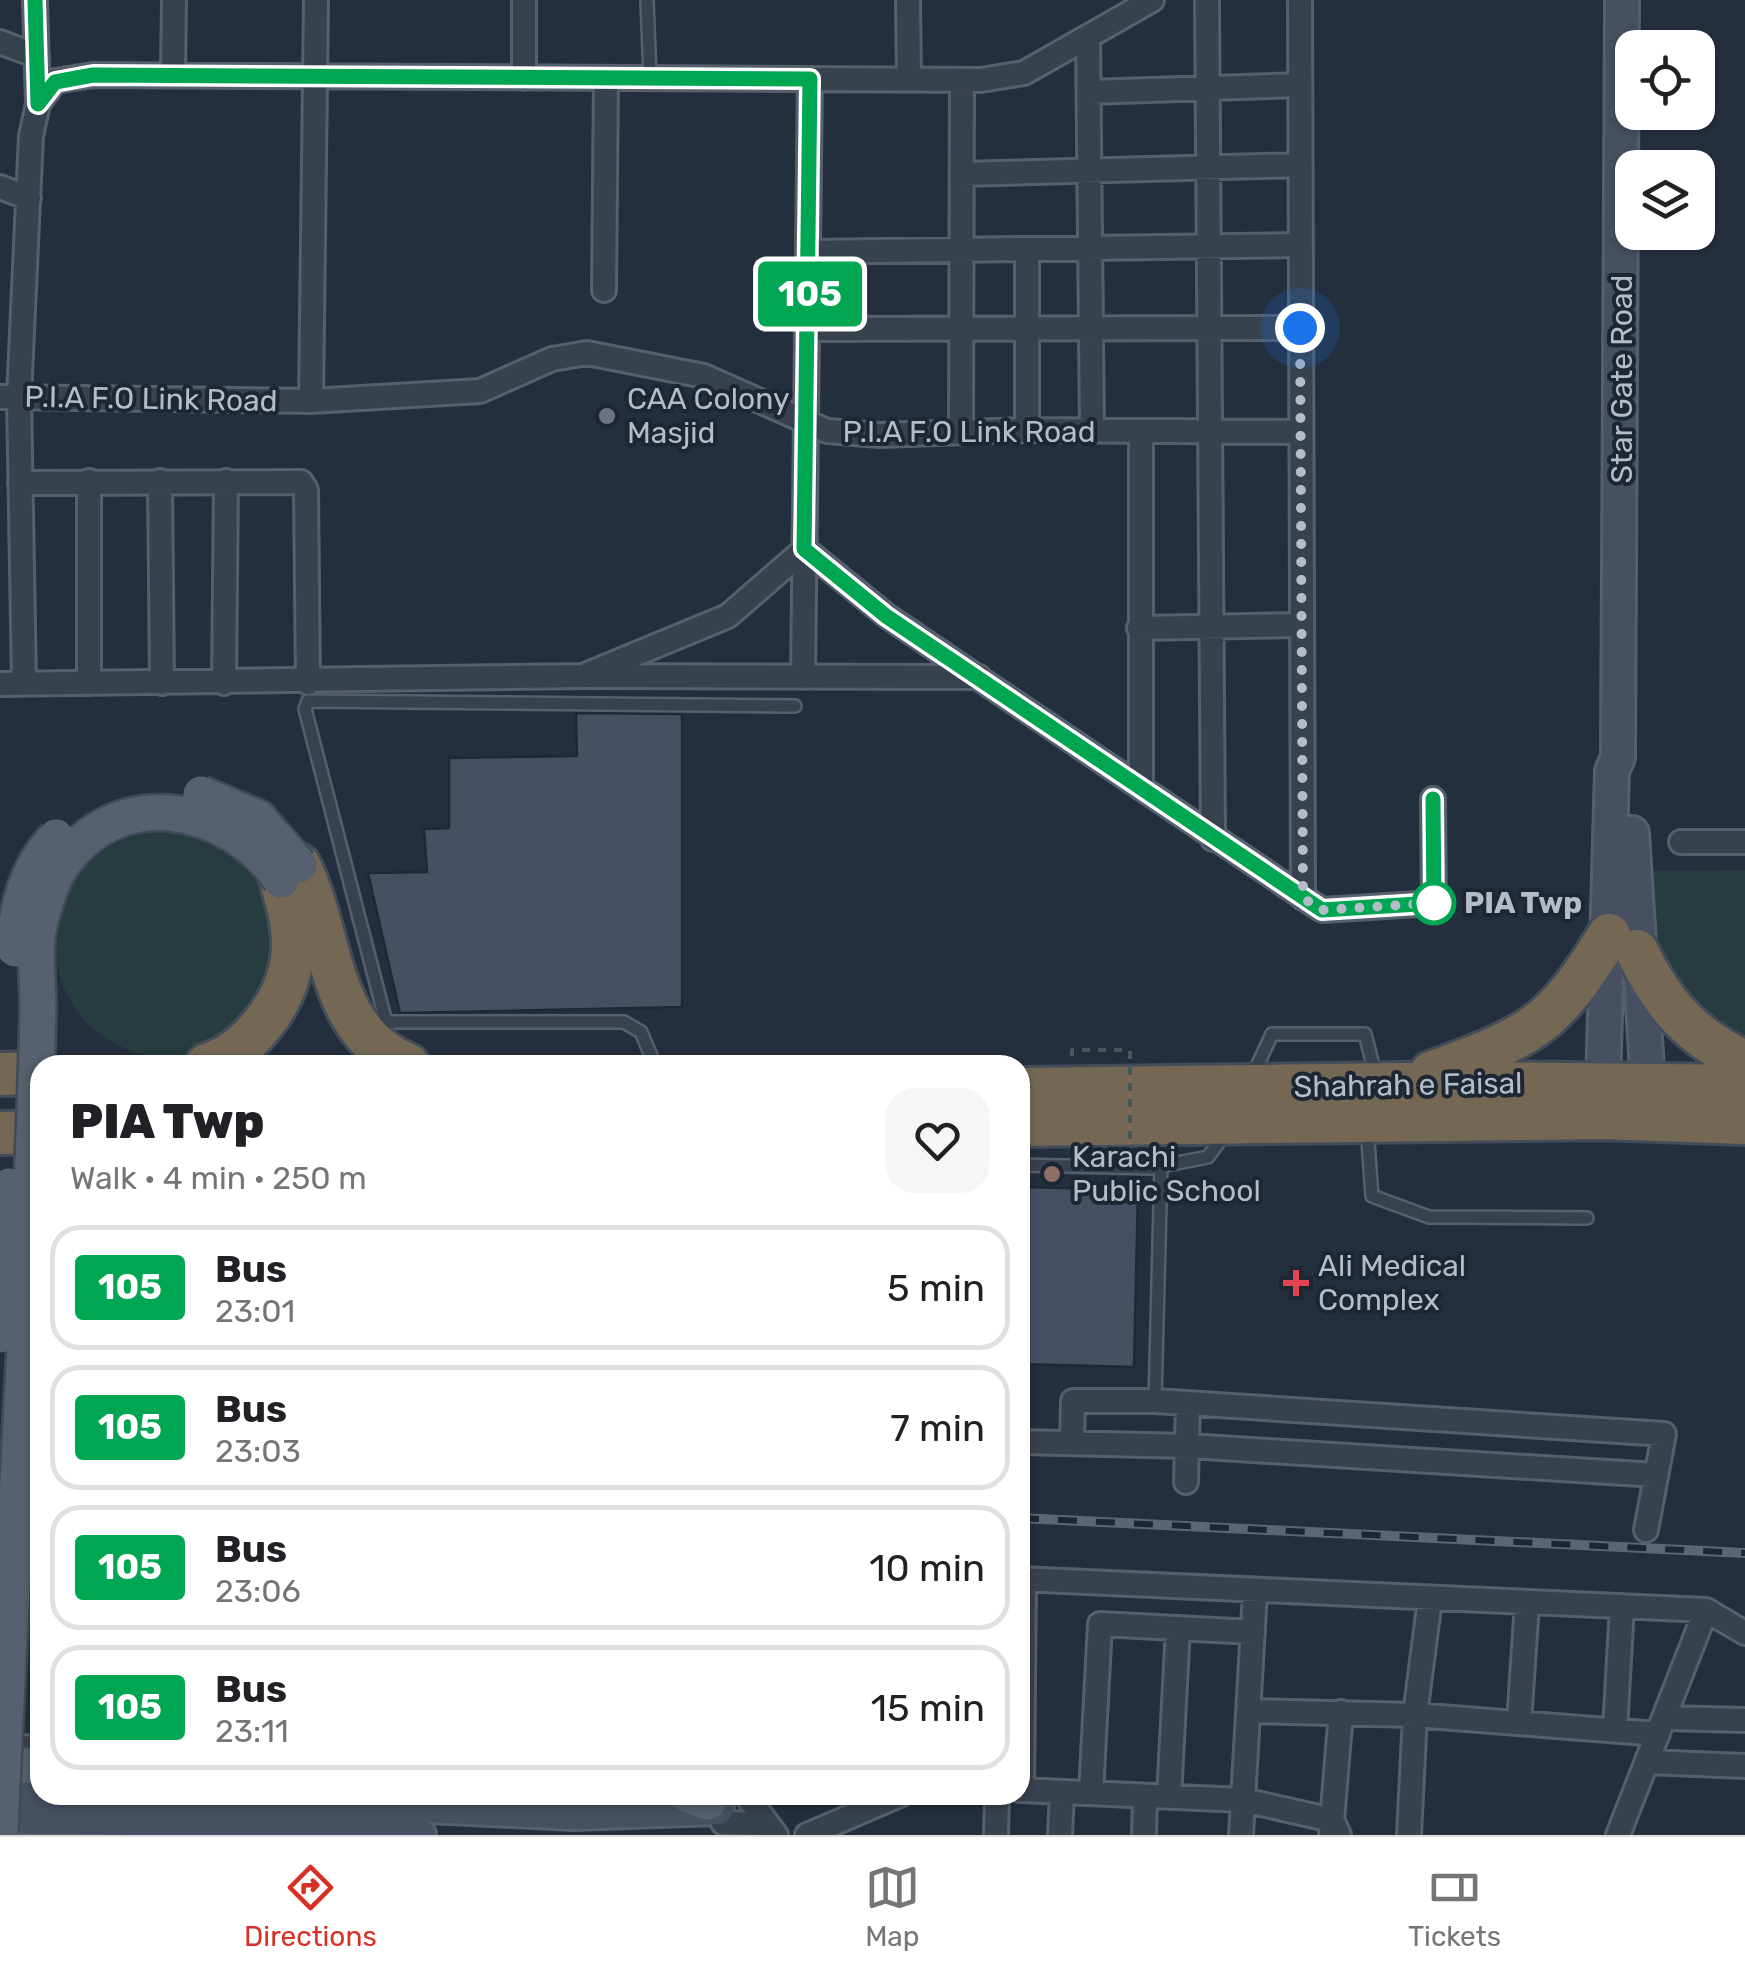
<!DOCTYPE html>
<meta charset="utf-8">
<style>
:root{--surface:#fff;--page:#f6f6f6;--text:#202124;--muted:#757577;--line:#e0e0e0;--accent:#d93025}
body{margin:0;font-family:Rubik,sans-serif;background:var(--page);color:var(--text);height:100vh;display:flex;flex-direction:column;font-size:38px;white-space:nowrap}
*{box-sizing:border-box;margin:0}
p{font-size:32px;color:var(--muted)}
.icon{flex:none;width:55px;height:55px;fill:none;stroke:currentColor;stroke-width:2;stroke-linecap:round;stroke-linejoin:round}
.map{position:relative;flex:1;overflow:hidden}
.sheet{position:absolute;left:30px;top:1055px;width:1000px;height:750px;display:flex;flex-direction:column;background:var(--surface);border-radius:30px;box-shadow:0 2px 8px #0004}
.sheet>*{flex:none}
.badge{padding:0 20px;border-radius:8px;font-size:35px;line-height:65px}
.tools{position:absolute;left:1615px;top:30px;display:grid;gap:20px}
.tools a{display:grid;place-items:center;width:100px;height:100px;border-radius:20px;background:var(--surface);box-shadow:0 2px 8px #0004;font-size:50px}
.you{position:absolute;width:50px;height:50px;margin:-25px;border:8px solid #fff;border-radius:50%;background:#1a73e8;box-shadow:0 0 0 15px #1a73e833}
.map>.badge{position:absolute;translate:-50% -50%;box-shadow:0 0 0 5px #fff}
.round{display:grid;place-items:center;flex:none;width:105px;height:105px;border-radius:30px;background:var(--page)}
.overview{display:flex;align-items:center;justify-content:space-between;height:170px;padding:0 40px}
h1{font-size:48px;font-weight:800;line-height:75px}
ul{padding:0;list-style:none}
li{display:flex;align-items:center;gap:30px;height:125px;margin:0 20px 15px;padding:0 20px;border:5px solid var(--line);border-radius:30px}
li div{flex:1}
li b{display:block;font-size:38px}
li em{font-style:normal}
li .badge{min-width:110px;font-weight:700;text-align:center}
.dock{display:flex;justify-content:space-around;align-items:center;height:140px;border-top:2px solid var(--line);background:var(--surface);font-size:28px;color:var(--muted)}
.dock a{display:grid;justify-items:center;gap:5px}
.dock .current{color:var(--accent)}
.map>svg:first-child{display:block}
.green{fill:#263c3f}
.building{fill:#455162;stroke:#1f2835;stroke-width:2.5}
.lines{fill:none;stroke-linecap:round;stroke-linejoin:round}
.lane-casing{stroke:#565f6c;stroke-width:16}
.street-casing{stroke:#565f6c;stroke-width:28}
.secondary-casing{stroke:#565f6c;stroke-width:38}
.primary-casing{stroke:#414a57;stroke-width:40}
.highway-casing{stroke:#434c59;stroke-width:48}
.path{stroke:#44595c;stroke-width:4;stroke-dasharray:8 8;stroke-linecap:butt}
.lane{stroke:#38414e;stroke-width:11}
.street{stroke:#38414e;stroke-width:22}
.secondary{stroke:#465061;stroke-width:32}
.primary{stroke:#56606e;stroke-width:35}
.highway{stroke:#746855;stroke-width:42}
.rail-casing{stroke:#5a6575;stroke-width:10}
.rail{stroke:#1d2633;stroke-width:6;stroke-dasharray:19;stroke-linecap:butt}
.primary-bridge-casing{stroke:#414a57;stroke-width:40;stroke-linecap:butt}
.path-bridge{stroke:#44595c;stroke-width:4;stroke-dasharray:8 8;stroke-linecap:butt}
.primary-bridge{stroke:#56606e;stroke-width:35}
.line-casing{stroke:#fff;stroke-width:22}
.line{stroke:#00a651;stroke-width:15}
.walk{stroke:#b4bcc9;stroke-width:10;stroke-dasharray:0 18}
.worship-dot{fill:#6b7280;stroke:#1d2633;stroke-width:4}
.stop-dot{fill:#fff;stroke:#00a651;stroke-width:5}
.education-dot{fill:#8d6e63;stroke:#1d2633;stroke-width:4}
.health-dot{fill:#e0444e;stroke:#1d2633;stroke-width:4}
.labels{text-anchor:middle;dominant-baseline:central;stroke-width:8;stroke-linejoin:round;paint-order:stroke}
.street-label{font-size:30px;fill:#b4bcc9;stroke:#1d2633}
.poi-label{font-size:30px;fill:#b4bcc9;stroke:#1d2633;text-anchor:start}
.stop-label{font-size:30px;font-weight:bold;fill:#b4bcc9;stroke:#1d2633;text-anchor:start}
</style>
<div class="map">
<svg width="1745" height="1835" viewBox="0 0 1745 1835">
<rect width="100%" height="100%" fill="#242f3e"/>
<!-- green -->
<path class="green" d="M55 944a113 113 0 1 1 226 0a113 113 0 1 1-226 0Z
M1745,870v179l-37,-18 -52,-70 -16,-90z"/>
<!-- building -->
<path class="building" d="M576,713l106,1v293l-282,6 -32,-140 59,-1 -3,-43 25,-1v-70l128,-2z
M1020,1187l118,3 -4,177 -114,-3z"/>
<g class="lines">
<defs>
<path id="lane" d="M647,0l3,78
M655,1065l-14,-33 -17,-10h-238l-81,-313 3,-8 487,5
M1251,1079l21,-45h93l11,43
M1367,1128l5,68 57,21 158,1
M1020,1165l131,3 57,-11 19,-26
M1155,1401l6,-236"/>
<path id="street" d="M35,0l3,104
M524,0v78
M908,0l1,80
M1207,0l6,839
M1300,0l3,898
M1088,39l4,392
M0,42l37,14
M173,75l1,-75
M1089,92l211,-7
M962,174l338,-9
M0,187l29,11
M1027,249v181
M810,252l490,-7
M604,290l2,-212
M810,329l490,-1
M0,397l311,4 169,-10 72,-32 35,-6 117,23 123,55 53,4 147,-5 273,2
M311,401l5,-401
M961,431l1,-351
M160,481l2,202
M20,483l281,-1 5,8 2,193
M1139,628l162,-3
M583,676l145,-60 77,-67 82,67 435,294 112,-7 -1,-104
M803,677l7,-598
M24,683l-5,-286 12,-261 7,-32 17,-23 38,-6 888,5 43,-7 128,-73
M89,683v-202
M224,683l2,-202
M0,684l583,-8 396,1
M1141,788v-355
M1681,842h64
M1020,1442l169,4 467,29
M1072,1442l1,-41h82l509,33 -18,96
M1186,1482l2,-78
M1020,1579l686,31 39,23
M1249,1711l166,4 243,19
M1664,1718l81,2
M1519,1723l8,-120
M1615,1730l7,-124
M0,1746l40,2
M1647,1762l98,4
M1020,1790l223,10 89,20 7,15
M1022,1790l2,-211
M1091,1793l9,-169 153,8
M746,1795l30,40
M1169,1797l9,-169
M723,1823l43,1
M1331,1833l10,-121
M807,1835l93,-40
M996,1835l1,-40
M1060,1835l2,-43
M1144,1835l1,-39
M1241,1835l14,-243
M1409,1835l6,-120 15,-116
M1618,1835l88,-225"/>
<path id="secondary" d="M1632,833l16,252
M1603,1084l9,-313 6,-14 4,-757
M0,1785l40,2
M204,1795l369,18 144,-5
M0,1817l157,2 262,16"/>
<path id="primary" d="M3,1764l37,2
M688,1795l20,7"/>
<path id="highway" d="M299,865c35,69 26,166 109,200
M1637,951c25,53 54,86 108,111
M207,1065c42,-13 80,-63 85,-107 4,-25 -4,-53 -11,-78
M1431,1073c101,-38 120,-44 178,-138
M0,1074l40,-1
M1020,1089l452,-6 273,3
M1020,1125l583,-7 142,5
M0,1133l40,-1"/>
</defs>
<!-- lane casing -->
<use href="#lane" class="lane-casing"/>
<!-- street casing -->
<use href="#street" class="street-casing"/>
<!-- secondary casing -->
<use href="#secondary" class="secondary-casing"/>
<!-- primary casing -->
<use href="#primary" class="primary-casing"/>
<!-- highway casing -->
<use href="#highway" class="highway-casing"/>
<!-- path -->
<path class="path" d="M1072,1056v-6h58"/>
<!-- lane -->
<use href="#lane" class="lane"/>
<!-- street -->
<use href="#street" class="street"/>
<!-- secondary -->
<use href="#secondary" class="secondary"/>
<!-- primary -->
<use href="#primary" class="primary"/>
<!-- highway -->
<use href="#highway" class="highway"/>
<defs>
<path id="rail" d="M0,1477l40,2
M1020,1518l725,35"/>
</defs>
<!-- rail casing -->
<use href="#rail" class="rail-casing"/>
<!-- rail -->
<use href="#rail" class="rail"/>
<defs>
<path id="primary-bridge" d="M201,794l57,24 41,47
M15,949c1,-42 12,-81 41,-112
M0,1335l9,-149
M0,1830c9,-214 24,-428 32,-642 2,-60 5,-120 6,-181 0,-29 -5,-63 3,-90 5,-16 10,-36 19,-49 56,-86 169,-64 221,12"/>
</defs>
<!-- primary-bridge casing -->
<use href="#primary-bridge" class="primary-bridge-casing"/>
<!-- path-bridge -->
<path class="path-bridge" d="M1130,1155v-105"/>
<!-- primary-bridge -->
<use href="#primary-bridge" class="primary-bridge"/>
</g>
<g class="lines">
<defs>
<path id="line" d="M35,0l3,104 17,-22 38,-7 717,4 -6,470 82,67 436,294 112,-7 -1,-104"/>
</defs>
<!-- line casing -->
<use href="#line" class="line-casing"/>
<!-- line -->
<use href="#line" class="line"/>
<!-- walk -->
<path class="walk" d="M1300,328l3,570 19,12 112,-7"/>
</g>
<!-- markers -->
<circle class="worship-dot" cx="607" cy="416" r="10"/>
<circle class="stop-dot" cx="1434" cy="903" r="20"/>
<circle class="education-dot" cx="1052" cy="1174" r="10"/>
<path class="health-dot" d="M1291 1268h10v10h10v10h-10v10h-10v-10h-10v-10h10z"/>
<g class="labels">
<!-- street labels -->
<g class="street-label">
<text transform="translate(1622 379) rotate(-90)">Star Gate Road</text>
<text transform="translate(151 399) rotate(1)">P.I.A F.O Link Road</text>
<text x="969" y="432">P.I.A F.O Link Road</text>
<text transform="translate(1408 1085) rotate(-1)">Shahrah e Faisal</text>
</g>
<!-- poi labels -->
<g class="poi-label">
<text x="627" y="399">CAA Colony<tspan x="627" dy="34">Masjid</tspan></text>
<text x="1072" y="1157">Karachi<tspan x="1072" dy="34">Public School</tspan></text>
<text x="1318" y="1266">Ali Medical<tspan x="1318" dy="34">Complex</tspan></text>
</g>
<!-- stop labels -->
<g class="stop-label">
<text x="1464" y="903">PIA Twp</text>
</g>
</g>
</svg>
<div class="tools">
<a><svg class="icon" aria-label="locate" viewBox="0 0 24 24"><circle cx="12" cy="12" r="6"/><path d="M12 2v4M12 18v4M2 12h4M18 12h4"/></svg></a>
<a><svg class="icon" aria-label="layers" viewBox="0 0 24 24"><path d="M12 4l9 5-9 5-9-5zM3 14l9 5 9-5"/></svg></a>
</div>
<div class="you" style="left:1300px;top:328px"></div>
<b class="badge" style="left:810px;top:294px;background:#00a651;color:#fff">105</b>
<section class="sheet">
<div class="overview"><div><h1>PIA Twp</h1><p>Walk · 4 min · 250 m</p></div><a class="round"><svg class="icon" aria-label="heart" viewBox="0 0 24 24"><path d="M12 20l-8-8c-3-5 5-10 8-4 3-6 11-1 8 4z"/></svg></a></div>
<ul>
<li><span class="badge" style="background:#00a651;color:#fff">105</span><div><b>Bus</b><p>23:01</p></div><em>5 min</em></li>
<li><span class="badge" style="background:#00a651;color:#fff">105</span><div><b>Bus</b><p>23:03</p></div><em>7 min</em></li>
<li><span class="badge" style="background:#00a651;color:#fff">105</span><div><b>Bus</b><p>23:06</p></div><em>10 min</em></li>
<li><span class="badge" style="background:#00a651;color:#fff">105</span><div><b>Bus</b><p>23:11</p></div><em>15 min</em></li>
</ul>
</section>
</div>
<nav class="dock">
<a class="current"><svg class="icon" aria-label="directions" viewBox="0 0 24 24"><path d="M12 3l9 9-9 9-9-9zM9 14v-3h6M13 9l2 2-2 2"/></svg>Directions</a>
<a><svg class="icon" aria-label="map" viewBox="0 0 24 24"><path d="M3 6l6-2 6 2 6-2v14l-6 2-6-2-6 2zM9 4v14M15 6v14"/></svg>Map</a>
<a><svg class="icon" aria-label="tickets" viewBox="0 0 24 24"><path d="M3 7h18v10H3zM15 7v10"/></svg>Tickets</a>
</nav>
